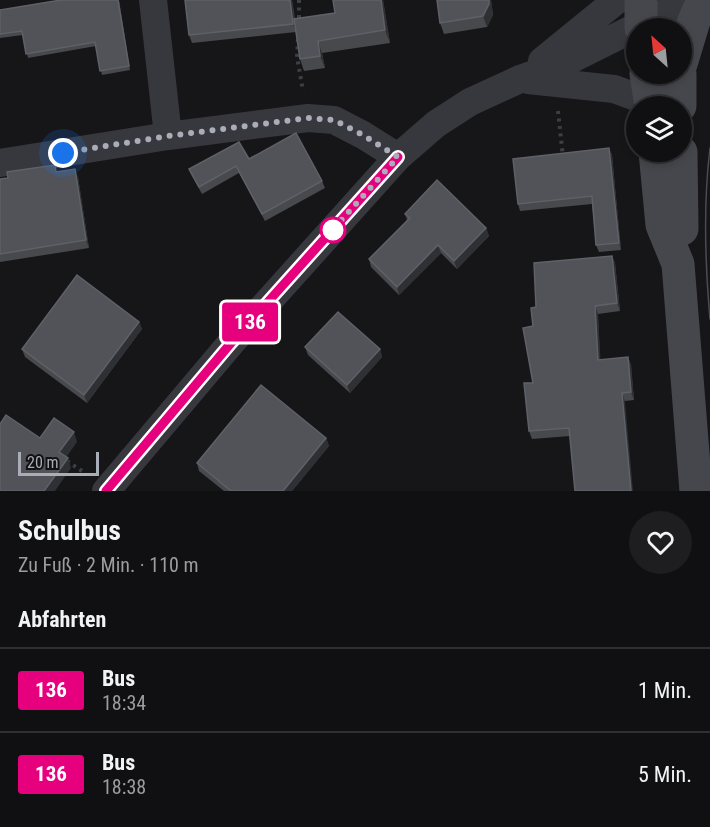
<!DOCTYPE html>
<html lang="de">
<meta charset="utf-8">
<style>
:root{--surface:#101012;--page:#1e1e20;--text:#f1f3f6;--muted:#9c9d9f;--line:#303032}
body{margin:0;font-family:"Roboto Condensed",sans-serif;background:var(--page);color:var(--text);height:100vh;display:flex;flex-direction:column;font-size:22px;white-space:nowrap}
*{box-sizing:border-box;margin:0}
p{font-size:20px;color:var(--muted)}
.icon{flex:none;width:33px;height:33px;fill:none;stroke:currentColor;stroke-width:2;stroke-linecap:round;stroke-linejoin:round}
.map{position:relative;height:491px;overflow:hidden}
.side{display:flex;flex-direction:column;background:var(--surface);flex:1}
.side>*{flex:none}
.badge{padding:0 12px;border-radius:4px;font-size:21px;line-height:39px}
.needle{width:39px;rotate:333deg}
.buttons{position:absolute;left:626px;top:18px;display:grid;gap:12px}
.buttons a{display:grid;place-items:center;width:66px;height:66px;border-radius:50%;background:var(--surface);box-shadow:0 3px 9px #0003,0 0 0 2px var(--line);font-size:30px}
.scale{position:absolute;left:18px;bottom:15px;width:81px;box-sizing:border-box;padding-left:6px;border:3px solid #a8adb8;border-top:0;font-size:16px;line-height:21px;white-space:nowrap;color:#a8adb8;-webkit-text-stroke:4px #111113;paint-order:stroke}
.you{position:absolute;width:30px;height:30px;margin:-15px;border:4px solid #fff;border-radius:50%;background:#1a73e8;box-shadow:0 0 0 9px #1a73e833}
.map>.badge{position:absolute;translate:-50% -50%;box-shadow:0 0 0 3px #fff}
h2{padding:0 18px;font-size:22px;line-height:54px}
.round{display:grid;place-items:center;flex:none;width:63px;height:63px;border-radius:32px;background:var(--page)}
.summary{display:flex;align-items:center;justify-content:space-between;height:102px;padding:0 18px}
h1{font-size:28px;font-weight:700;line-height:45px}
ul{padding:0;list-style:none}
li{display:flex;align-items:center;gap:18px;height:84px;padding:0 18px;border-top:2px solid var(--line)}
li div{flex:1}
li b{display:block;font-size:22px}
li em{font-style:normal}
li .badge{min-width:66px;font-weight:700;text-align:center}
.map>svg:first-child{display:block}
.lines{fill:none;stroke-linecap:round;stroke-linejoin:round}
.path{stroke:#3d3f44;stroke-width:4;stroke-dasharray:3 4.5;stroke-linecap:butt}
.street{stroke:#37383d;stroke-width:28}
.secondary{stroke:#45474d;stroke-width:33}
.tram{stroke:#4a4c52;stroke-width:1.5}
.wall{fill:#47494d}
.shaded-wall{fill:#2f3033}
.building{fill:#525359;stroke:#5f6168;stroke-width:1.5}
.line-casing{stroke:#fff;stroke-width:14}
.line{stroke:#e6007e;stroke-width:9}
.walk{stroke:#a8adb8;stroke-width:6;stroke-dasharray:0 10.8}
.stop-dot{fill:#fff;stroke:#e6007e;stroke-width:3}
</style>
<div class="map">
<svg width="710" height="491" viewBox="0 0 710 491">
<rect width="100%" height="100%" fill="#161618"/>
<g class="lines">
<!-- path -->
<path class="path" d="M299,0v23
M298,39l-1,18 6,34
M558,111l5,46
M67,461l18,12"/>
<!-- street -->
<path class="street" d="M153,0l15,136
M542,61l75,-61
M528,80l86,9 36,13
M0,163l168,-27 140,-18 26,2 29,15 35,22
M106,491l125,-148 167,-186 38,-33 34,-22 50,-23 40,-14 130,-65"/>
<!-- secondary -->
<path class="secondary" d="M641,0v28
M681,64l13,-43 9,-21
M646,74l5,32
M680,74v32
M655,152l7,73 16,39 18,227
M681,152l1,77"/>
<!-- tram -->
<path class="tram" d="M710,148c-7,57 -5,115 0,171"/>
</g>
<!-- wall -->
<path class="wall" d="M119,0l11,70 -28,5 -6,-29 -68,12 -5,-23 -23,3v-28z
M185,0h107l3,19 40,-6 48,-13 7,43 -68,10 3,15 -21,3 -4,-12 -4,-27 -104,11 -3,-8z
M437,0h54l2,15 -6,12 -43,7 -4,-11z
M609,148l3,7 9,95 -22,2 -3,-7 -4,-41 -72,7 -2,-7z
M249,159l73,22 3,7 -60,33 -26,-48 -37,21 -10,-18 -3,-7z
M58,172l20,5 11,71 -89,14v-83z
M405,214l81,14 3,8 -32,33 -16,-16 -42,42 -28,-28 -2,-8 38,-39z
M612,256l3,7 5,48 -22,3 2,46 28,-3 3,8 3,35 -9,1 -55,35 -38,3 -3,-8 4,-48v-57l3,-19z
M139,322l3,7 -55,74 -62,-46 -3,-8z
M305,347l75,2 2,8 -32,36 -42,-38z
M326,438l3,8 -37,45h-68l-25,-20 -2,-8z"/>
<!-- shaded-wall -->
<path class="shaded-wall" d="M118,0h1l11,70 -1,-4z
M290,0h2l4,32 -3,-8z
M381,0h2l7,43 -5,-13z
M489,0h2l2,15 -6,12 -4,-11z
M318,41l4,12 3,15 -5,-12z
M609,148l3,7 9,95 -2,-7z
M75,169l3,8 11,71 -3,-8z
M486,228l3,8 -32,33 -3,-8z
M438,245l3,8 -42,42 -2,-8z
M612,256l3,7 5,48 -3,-8z
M595,306l3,8 3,54 -3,-8z
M139,322l3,7 -55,74 -3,-8z
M380,349l2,8 -32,36 -3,-8z
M628,357l3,8 3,35 -3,-8z
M622,393l3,8 8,90h-2z
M74,432l3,10 -14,20 -4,-10z
M326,438l3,8 -37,45h-9z
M68,458l3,10 -16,23h-11z"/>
<!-- building -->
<path class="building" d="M61,0h57l11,66 -29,5 -5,-29 -69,12 -4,-23 -22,3v-24z
M185,0h105l3,24 -104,11z
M333,0h48l4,30 -67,11 2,15 -20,3 -6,-40 41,-6z
M437,0h52v4l-6,12 -43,7z
M296,133l26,48 -60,33 -26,-48 -37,21 -10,-18 50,-27 10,17z
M609,148l10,95 -23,2 -4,-49 -74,8 -5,-45z
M55,165l1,7 19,-3 11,71 -86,14v-75l8,-1 -1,-6z
M437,180l49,48 -32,33 -16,-16 -41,42 -28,-28 41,-41 -5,-4z
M612,256l5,47 -22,3 3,54 30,-3 3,35 -9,1 9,98h-56l-6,-63 -40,3 -5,-48h9l-10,-55 10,-2 -2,-18 5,-1 -2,-44z
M77,275l62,47 -55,73 -62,-46z
M338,312l42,37 -33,36 -42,-38z
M261,385l65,53 -43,53h-52l-34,-28z
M6,415l34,23 14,-20 20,14 -15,20 9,6 -24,33h-44v-67z"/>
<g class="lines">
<defs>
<path id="line" d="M106,491l125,-148 167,-186"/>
</defs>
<!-- line casing -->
<use href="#line" class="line-casing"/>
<!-- line -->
<use href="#line" class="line"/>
<!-- walk -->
<path class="walk" d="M63,153l105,-17 140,-18 26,2 29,15 35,22 -70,78 5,-5"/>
</g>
<!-- markers -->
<circle class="stop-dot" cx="333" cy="230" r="12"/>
</svg>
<div class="buttons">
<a><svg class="needle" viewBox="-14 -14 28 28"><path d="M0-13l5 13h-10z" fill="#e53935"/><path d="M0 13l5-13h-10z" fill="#9c9d9f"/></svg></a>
<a><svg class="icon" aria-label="layers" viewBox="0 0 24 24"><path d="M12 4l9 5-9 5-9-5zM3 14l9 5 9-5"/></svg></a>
</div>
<div class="scale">20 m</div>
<div class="you" style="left:63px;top:153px"></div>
<b class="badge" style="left:250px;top:322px;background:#e6007e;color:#fff">136</b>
</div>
<section class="side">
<div class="summary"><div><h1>Schulbus</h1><p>Zu Fuß · 2 Min. · 110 m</p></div><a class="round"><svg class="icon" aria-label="heart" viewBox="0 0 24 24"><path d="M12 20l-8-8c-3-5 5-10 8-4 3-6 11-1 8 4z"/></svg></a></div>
<h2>Abfahrten</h2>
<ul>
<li><span class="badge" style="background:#e6007e;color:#fff">136</span><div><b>Bus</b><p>18:34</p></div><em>1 Min.</em></li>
<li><span class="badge" style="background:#e6007e;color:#fff">136</span><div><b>Bus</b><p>18:38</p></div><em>5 Min.</em></li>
</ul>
</section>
